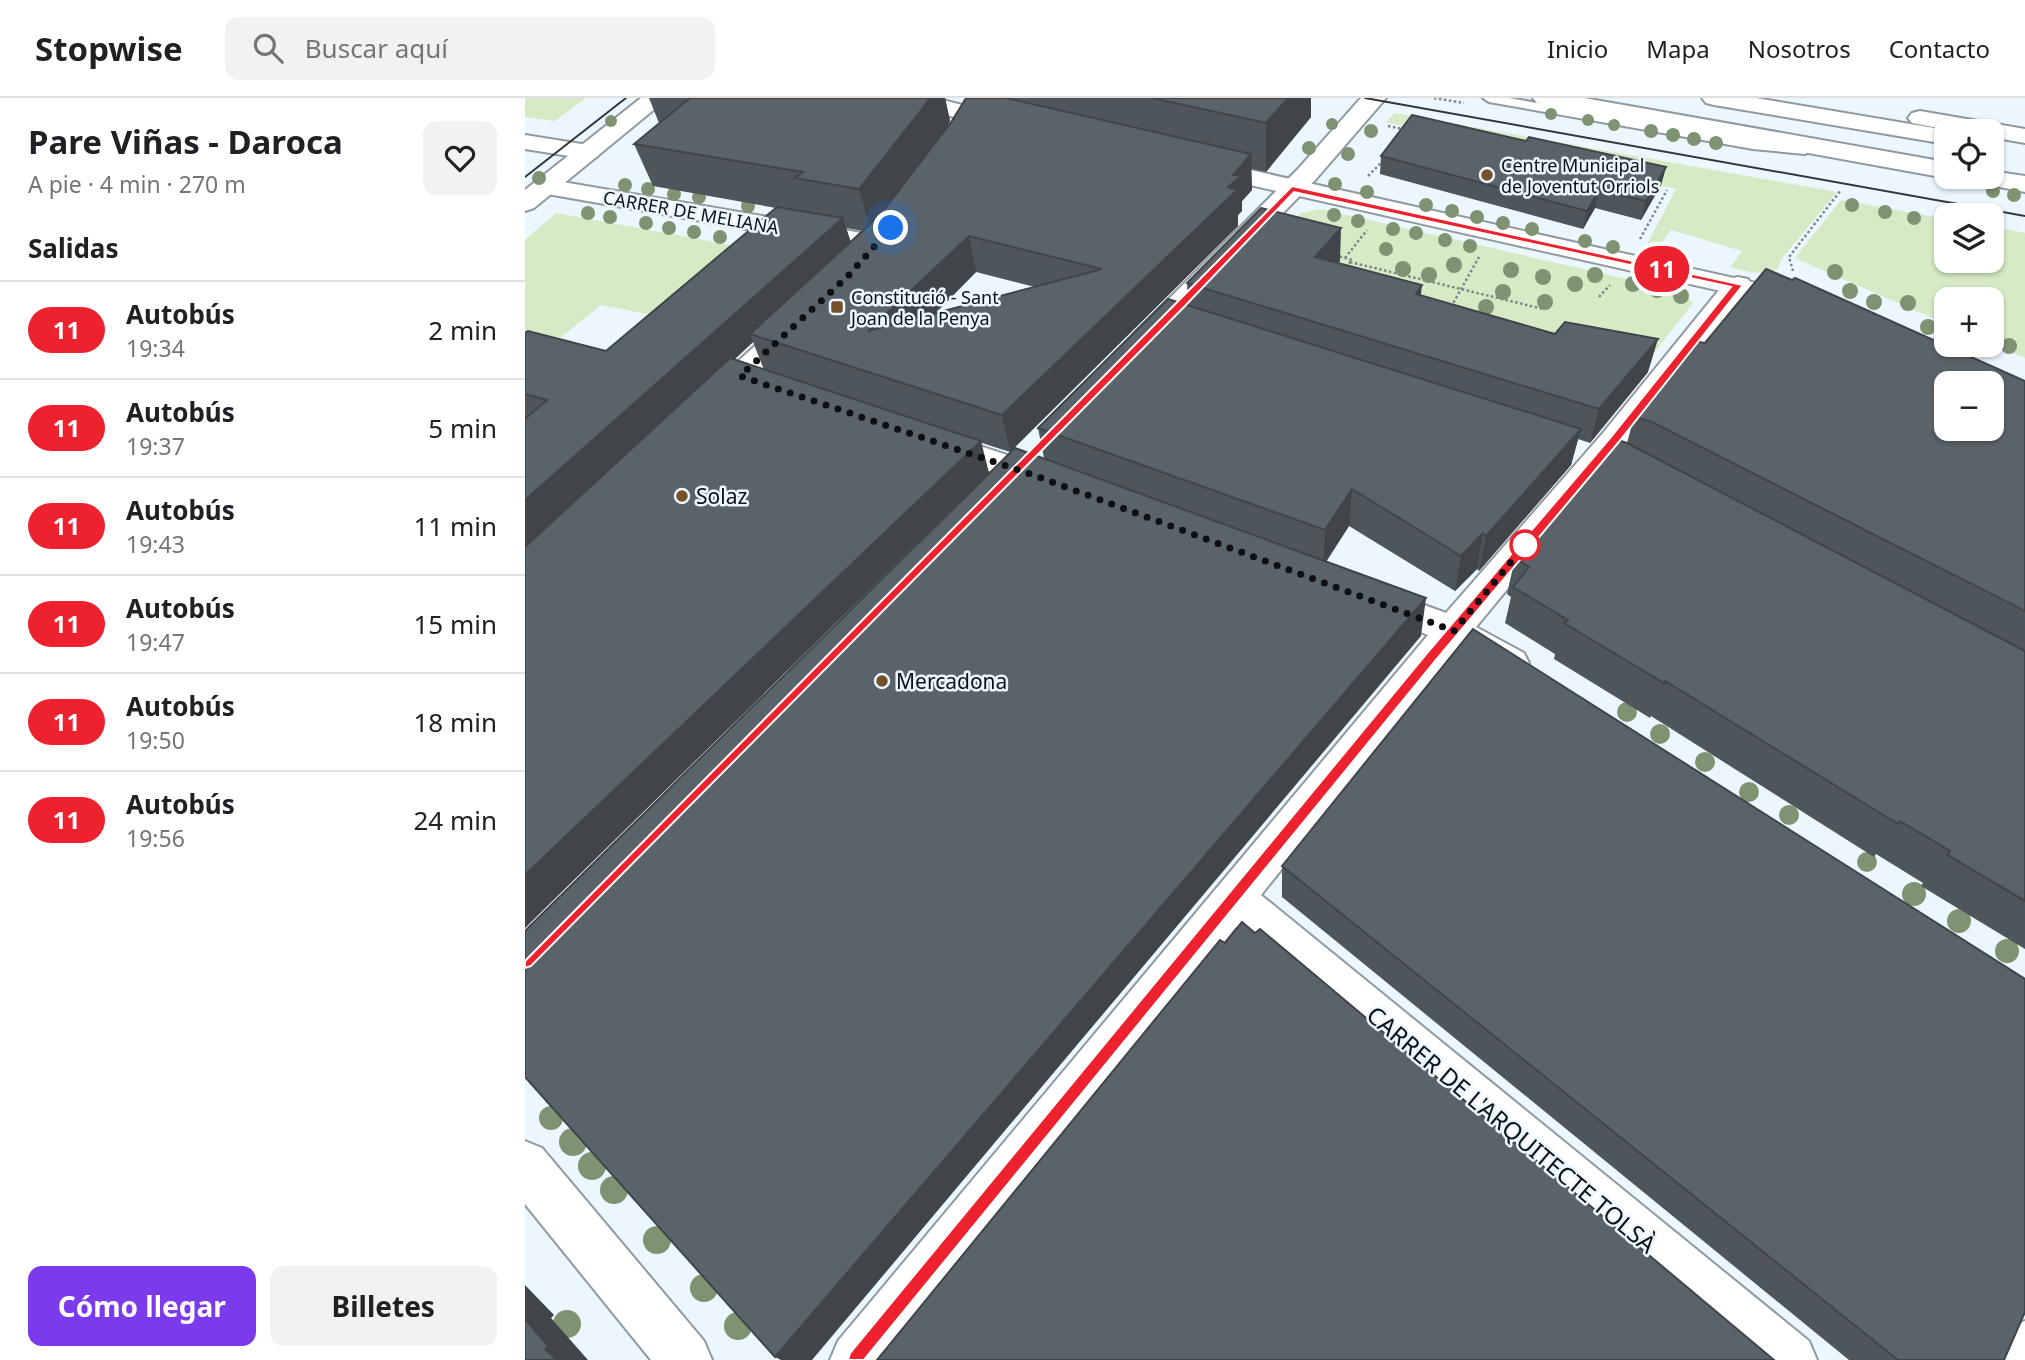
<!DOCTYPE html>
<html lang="es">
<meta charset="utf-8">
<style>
:root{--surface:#fff;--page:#f2f2f2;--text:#202124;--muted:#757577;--line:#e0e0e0;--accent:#7c3aed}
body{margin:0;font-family:"Noto Sans",sans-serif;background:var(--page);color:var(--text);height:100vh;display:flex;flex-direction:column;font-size:26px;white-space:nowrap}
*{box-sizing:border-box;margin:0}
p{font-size:23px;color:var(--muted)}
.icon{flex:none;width:38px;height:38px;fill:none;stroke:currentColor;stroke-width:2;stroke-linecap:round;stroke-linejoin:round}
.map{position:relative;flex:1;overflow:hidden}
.details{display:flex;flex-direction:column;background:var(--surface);width:525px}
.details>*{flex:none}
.badge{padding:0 14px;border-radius:23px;font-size:24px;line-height:46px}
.buttons{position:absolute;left:1409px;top:21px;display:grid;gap:14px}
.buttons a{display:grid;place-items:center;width:70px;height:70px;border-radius:14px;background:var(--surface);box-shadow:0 2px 5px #0004;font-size:35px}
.you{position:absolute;width:35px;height:35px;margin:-18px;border:5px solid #fff;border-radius:50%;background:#1a73e8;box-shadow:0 0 0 10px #1a73e833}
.map>.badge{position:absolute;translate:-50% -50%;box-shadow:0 0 0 4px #fff}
h2{padding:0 28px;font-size:26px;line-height:63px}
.round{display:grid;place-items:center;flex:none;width:74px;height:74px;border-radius:14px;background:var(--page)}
.summary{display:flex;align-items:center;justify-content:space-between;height:119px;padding:0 28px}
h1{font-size:33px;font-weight:700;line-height:52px}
.action{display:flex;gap:14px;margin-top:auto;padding:14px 28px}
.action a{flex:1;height:80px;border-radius:14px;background:var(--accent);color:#fff;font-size:28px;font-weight:700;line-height:80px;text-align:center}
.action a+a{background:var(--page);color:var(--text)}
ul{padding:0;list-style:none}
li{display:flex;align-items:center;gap:21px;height:98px;padding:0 28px;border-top:2px solid var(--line)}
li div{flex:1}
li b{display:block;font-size:26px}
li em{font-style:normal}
li .badge{min-width:77px;font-weight:700;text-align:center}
header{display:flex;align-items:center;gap:42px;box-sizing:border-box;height:98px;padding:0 35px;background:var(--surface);border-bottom:2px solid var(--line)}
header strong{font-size:33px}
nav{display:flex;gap:38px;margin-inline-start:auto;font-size:24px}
.search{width:490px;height:63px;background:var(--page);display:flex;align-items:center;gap:18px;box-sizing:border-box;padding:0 24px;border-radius:14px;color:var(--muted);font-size:26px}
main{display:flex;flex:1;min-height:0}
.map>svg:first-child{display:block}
.green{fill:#d6ebc5}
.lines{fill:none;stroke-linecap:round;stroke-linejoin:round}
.lane-casing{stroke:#9099a0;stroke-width:4}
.street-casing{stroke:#9099a0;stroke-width:4}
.secondary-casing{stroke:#9099a0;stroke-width:4}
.primary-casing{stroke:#9099a0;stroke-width:4}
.path{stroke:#7e868b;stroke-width:2.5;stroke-dasharray:2.5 2.5;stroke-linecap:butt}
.lane{fill:#fff;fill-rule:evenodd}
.street{fill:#fff;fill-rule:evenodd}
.secondary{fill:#fff;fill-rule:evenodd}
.primary{fill:#fff;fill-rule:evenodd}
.tram{stroke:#32373a;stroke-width:2}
.tree{fill:#7f9373}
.wall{fill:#4e555b;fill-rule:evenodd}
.shaded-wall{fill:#40454a}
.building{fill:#5b636a;stroke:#40454a;stroke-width:2;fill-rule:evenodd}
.line{fill:#ed222e;stroke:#fff;stroke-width:2}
.walk{stroke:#0d1113;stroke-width:7;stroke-dasharray:0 12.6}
.poi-dot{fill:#74512a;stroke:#ecf6fe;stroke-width:2.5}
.stop-dot{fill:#fff;stroke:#ed222e;stroke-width:3.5}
.labels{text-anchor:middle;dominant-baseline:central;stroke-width:5;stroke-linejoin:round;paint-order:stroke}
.far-poi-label{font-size:18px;fill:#0d1113;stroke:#ecf6fe;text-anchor:start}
.far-street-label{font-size:18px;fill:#0d1113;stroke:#ecf6fe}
.poi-label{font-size:21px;fill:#0d1113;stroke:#ecf6fe;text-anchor:start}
.near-street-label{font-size:24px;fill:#0d1113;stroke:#ecf6fe}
</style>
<header>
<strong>Stopwise</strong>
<div class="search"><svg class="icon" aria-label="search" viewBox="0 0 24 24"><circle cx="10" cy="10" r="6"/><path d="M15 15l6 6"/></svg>Buscar aquí</div>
<nav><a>Inicio</a><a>Mapa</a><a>Nosotros</a><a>Contacto</a></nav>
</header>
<main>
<section class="details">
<div class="summary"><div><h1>Pare Viñas - Daroca</h1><p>A pie · 4 min · 270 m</p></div><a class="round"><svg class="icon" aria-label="heart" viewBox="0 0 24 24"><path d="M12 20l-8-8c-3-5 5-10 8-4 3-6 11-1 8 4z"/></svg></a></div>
<h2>Salidas</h2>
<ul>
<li><span class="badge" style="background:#ed222e;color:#fff">11</span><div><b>Autobús</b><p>19:34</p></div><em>2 min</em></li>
<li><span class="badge" style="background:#ed222e;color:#fff">11</span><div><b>Autobús</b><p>19:37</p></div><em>5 min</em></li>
<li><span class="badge" style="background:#ed222e;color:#fff">11</span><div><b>Autobús</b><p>19:43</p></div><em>11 min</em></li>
<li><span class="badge" style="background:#ed222e;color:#fff">11</span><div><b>Autobús</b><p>19:47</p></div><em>15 min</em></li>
<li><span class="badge" style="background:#ed222e;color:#fff">11</span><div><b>Autobús</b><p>19:50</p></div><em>18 min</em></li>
<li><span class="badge" style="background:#ed222e;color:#fff">11</span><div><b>Autobús</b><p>19:56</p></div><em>24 min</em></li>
</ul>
<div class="action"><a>Cómo llegar</a><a>Billetes</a></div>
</section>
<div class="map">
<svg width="1500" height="1262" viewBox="0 0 1500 1262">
<rect width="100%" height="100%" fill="#ecf6fe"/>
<!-- green -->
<path class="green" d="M0,0h61l-31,23 -30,-4z
M870,15l442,79 -56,68 -3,9c-15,7 -32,3 -48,-2l12,-16 -71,-21 -15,21 -11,-3 31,-59 -290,-67z
M1316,102l105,19v42h45l1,-34 33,6v125l-33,-14 -1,-45h-45v25l-151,-66z
M796,111l363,83 9,11 -53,68 -372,-124 33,-34z
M31,115l219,40 -81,70 -93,-18 -41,33 14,3 -49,39v-140z"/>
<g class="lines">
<defs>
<path id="lane" d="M958,0h26l244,43 52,5 6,4 -6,4 -52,-5 -264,-47z"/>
<path id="street" d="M836,0h25l-70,81 -162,167 -10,3 -10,-3 -5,-6 5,-6 164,-165z
M0,37l63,10 9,2 3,5 -3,5 -9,2 -63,-10z
M20,81l334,57 9,2 4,6 -4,6 -9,2 -343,-60 -4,-5 4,-5z
M1213,179l10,2 4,6 -4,6 -123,156 -149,180 48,26 5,10 -5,10c-24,8 -46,-11 -67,-23l-196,245 548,446 8,19h-68l-513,-433 -345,433h-61l8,-19 590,-706 -66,-26 -5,-9 5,-9 13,-4 71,26 157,-180 125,-154z
M409,333l128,42 4,8 -4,8 -12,3 -127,-44 -5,-7 5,-7z
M0,1043l17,7 162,193 8,19h-61l-126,-156z
M1500,1223v39h-32l13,-31z"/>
<path id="secondary" d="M116,0h27l-134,110 -9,3v-21z
M370,0h40l82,21 4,5 -4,5 -8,2 -110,-28z
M676,61l600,134 10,2 4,6 -4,6 -10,2 -609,-137 -4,-5 4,-5z
M273,215l10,3 4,6 -4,6 -83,79 -11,3 -11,-3 -4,-7 4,-7 85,-77z"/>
<path id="primary" d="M1008,0h51l362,64v15h3l-3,1 -401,-73 -8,-2z
M1177,0h54l196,33h-6v13l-232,-39 -8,-2z
M1395,13l105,18v14l-34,-6v-6h-36l-43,-8 -4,-5 4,-5z
M1466,73l34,5v16l-51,-10 -4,-5h21z"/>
</defs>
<!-- lane casing -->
<use href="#lane" class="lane-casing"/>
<!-- street casing -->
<use href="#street" class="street-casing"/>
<!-- secondary casing -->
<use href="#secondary" class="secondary-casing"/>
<!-- primary casing -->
<use href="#primary" class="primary-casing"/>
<!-- path -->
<path class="path" d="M909,0l30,5
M863,28l19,4
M843,78l15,-15
M1115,141l27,-49
M810,157l17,5 -7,9
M820,160l22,-28
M825,164l193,47
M1268,173l-4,-14 52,-67
M1074,199l11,-12
M926,209l28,-50"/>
<!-- lane -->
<use href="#lane" class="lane"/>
<!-- street -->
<use href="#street" class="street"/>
<!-- secondary -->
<use href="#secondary" class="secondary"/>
<!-- primary -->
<use href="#primary" class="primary"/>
<!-- tram -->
<path class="tram" d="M840,0l660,118
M0,79l101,-79"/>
</g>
<!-- trees -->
<g class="tree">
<circle cx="1026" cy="16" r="6"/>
<circle cx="1063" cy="22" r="6"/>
<circle cx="86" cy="23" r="6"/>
<circle cx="807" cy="26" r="6"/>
<circle cx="1089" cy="27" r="6"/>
<circle cx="846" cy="33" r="7"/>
<circle cx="1126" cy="33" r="7"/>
<circle cx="1148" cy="37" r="7"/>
<circle cx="1169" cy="41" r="7"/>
<circle cx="1191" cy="45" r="7"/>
<circle cx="784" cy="50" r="7"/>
<circle cx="823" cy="56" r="7"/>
<circle cx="14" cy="80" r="7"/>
<circle cx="810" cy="86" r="7"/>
<circle cx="100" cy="87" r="7"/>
<circle cx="123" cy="91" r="7"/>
<circle cx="1468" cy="93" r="7"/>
<circle cx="842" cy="94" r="7"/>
<circle cx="149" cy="96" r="7"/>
<circle cx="1489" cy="97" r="7"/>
<circle cx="174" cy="99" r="7"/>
<circle cx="901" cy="107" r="7"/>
<circle cx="1327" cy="107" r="7"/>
<circle cx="223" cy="108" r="7"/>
<circle cx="927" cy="113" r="7"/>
<circle cx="1360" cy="114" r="7"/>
<circle cx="63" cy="115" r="7"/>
<circle cx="809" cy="117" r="7"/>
<circle cx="85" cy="119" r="7"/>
<circle cx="952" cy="119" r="7"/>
<circle cx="1389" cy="120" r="7"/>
<circle cx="833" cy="123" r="7"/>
<circle cx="121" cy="125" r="7"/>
<circle cx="978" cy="125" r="7"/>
<circle cx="144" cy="130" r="7"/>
<circle cx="868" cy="131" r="7"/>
<circle cx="1007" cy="131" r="7"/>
<circle cx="169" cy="134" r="7"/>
<circle cx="891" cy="135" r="7"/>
<circle cx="195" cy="139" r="7"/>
<circle cx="920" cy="142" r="7"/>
<circle cx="1060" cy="143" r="7"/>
<circle cx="945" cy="148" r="7"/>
<circle cx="1088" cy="149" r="7"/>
<circle cx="861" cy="151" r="7"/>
<circle cx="929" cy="167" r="8"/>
<circle cx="878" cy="171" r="8"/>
<circle cx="986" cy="172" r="8"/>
<circle cx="1310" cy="174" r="8"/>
<circle cx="904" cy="177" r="8"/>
<circle cx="1070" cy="177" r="8"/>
<circle cx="1018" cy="179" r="8"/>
<circle cx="1050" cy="186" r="8"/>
<circle cx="1108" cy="186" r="8"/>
<circle cx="1132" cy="192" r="8"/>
<circle cx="1325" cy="193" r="8"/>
<circle cx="978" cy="194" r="8"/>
<circle cx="1156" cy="198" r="8"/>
<circle cx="1020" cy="204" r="8"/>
<circle cx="1349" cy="204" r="8"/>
<circle cx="1383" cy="205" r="8"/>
<circle cx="961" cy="209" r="8"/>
<circle cx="1403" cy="229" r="8"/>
<circle cx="1484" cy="248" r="8"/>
<circle cx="1102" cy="614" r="10"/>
<circle cx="1135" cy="636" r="10"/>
<circle cx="1180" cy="664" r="10"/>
<circle cx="1224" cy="694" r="10"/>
<circle cx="1264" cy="717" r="10"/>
<circle cx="1342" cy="764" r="10"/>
<circle cx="1389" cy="796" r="12"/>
<circle cx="1434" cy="823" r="12"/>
<circle cx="1482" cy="853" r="12"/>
<circle cx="26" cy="1020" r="12"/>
<circle cx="48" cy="1044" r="14"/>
<circle cx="67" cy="1068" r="14"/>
<circle cx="89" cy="1092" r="14"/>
<circle cx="132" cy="1142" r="14"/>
<circle cx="179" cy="1190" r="14"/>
<circle cx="42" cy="1226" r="14"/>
<circle cx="213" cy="1228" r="14"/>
</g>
<!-- wall -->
<path class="wall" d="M124,0h296l5,23 -5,9 21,-32h345v19l-45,55 -15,-3 1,21 -10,11v10l-4,4v11l-228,226 -28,-9 -457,485v-595l81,18 170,-143 -123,-22 -19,-42 25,-21zM321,130l17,3 -12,11zM451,174l59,15 -100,27zM228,244l11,28 -30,-10z
M1001,43l140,26 -5,18 -20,35 -46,-12 -12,21 -203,-55 1,-18z
M815,163l-2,2 83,32 227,77 -58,71 -12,-4 -7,26 -92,106 -2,-2 -22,22 -106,-65 -23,36 95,74 -377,-178 -6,-30 150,-123 -1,-22z
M1180,245l320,38v568l-104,-63 2,-3 -47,-29 -2,3 -223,-141 -1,2 -96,-59 1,-5 -50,-31 6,-26 -4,-3 8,-36 112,-115 7,-26z
M757,768l722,494h-155l-567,-463z"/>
<!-- shaded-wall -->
<path class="shaded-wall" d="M405,0h15l5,23 -18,31 -61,80 -12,-43z
M763,0h23v19l-45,55v-49z
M726,56l1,36 -10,11v10l-4,4v11l-228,226 -8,-37 226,-228 5,-12z
M1141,69l-5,18 -20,35 5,-19z
M1074,92l-4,18 -12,21 4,-18z
M318,120l10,32 -103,84 3,8 -228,209v-51z
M816,130l-1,33 -26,30 1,-34z
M444,138l7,36 -97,96 -11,-37z
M897,187l-4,34 -2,-25z
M1133,241l-10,33 -58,71 9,-34z
M1056,331l-10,36 -92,106 7,-35z
M456,343l8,32 -464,455v-53z
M827,391l-3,37 -26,40 2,-36z
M958,435l-6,36 -22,22 6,-35z
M901,500l-5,38 -609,724h-31l-6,-3z
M0,1187l29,30 -3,3 37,42h-31l-12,-11 -20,-30z"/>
<!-- building -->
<path class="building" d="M165,0h240l-8,11 -63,80 -64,-11 8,-6 -169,-28z
M441,0h40l245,56 -18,21h9l-14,12 9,3 -235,225 -252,-81 130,-119 72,-94zM444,138l133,33 -234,62z
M627,0h136l-22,25z
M887,17l114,26 3,-4 137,30 -20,34 -47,-11 -12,21 -206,-55z
M252,109l66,11 -318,282v-81l22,-19 -22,-6v-61l3,-2 78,20z
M736,110l80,20 -26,29 107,28 -6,9 139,40 10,-12 93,17 -59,70 -412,-126z
M1241,171l26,11 3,-2 230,103v230l-373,-189 -18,-5 60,-76 11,2zM1421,285h45v46h-45z
M643,201l413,130 -95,107 -3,-3 -22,23 -109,-67 -27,41 -287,-102z
M205,260l251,83 -456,434v-328z
M1090,341l12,4 398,208v250l-77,-46 2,-4 -50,-30 -2,3 -233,-143 -1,2 -100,-60 4,-3 -55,-33 16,-20 -14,-9z
M490,350l411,150 -651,759 -250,-280v-146z
M948,531l552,350v333l-21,48h-106l-616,-494z
M717,824l13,11 5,-4 514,431h-897l343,-420 5,3z
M0,1221l24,28 -4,2 12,11h-32z"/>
<!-- line -->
<path class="line" d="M767,88l451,99 -125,158 -182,217 -572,700h-16l2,-7 577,-700 183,-215 121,-151 -437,-95 -110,115 -653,659 -6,2v-7z"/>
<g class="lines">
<!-- walk -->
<path class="walk" d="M366,130l-44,49 -107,99 296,100 418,155 71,-86"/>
</g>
<!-- markers -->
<g class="poi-dot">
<circle cx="962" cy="77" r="7"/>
<rect x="305" y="202" width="14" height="14" rx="3.5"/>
<circle cx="157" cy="398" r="7"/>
<circle cx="357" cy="583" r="7"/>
</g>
<circle class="stop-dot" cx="1000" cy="447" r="14"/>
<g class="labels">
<!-- far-poi labels -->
<g class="far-poi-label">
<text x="976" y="67">Centre Municipal<tspan x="976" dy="21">de Joventut Orriols</tspan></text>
<text x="326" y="199">Constitució - Sant<tspan x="326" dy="21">Joan de la Penya</tspan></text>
</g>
<!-- far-street labels -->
<g class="far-street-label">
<text transform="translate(166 114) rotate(10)">CARRER DE MELIANA</text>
</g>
<!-- poi labels -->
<g class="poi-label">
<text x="171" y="398">Solaz</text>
<text x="371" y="583">Mercadona</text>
</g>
<!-- near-street labels -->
<g class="near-street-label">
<text transform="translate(987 1031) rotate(40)">CARRER DE L'ARQUITECTE TOLSÀ</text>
</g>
</g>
</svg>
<div class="buttons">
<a><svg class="icon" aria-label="locate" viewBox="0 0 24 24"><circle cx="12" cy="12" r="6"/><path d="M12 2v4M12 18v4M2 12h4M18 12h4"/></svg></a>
<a><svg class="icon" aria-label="layers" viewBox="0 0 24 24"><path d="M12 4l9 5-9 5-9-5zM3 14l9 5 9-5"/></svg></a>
<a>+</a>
<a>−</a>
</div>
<div class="you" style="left:366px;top:130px"></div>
<b class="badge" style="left:1137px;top:171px;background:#ed222e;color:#fff">11</b>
</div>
</main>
